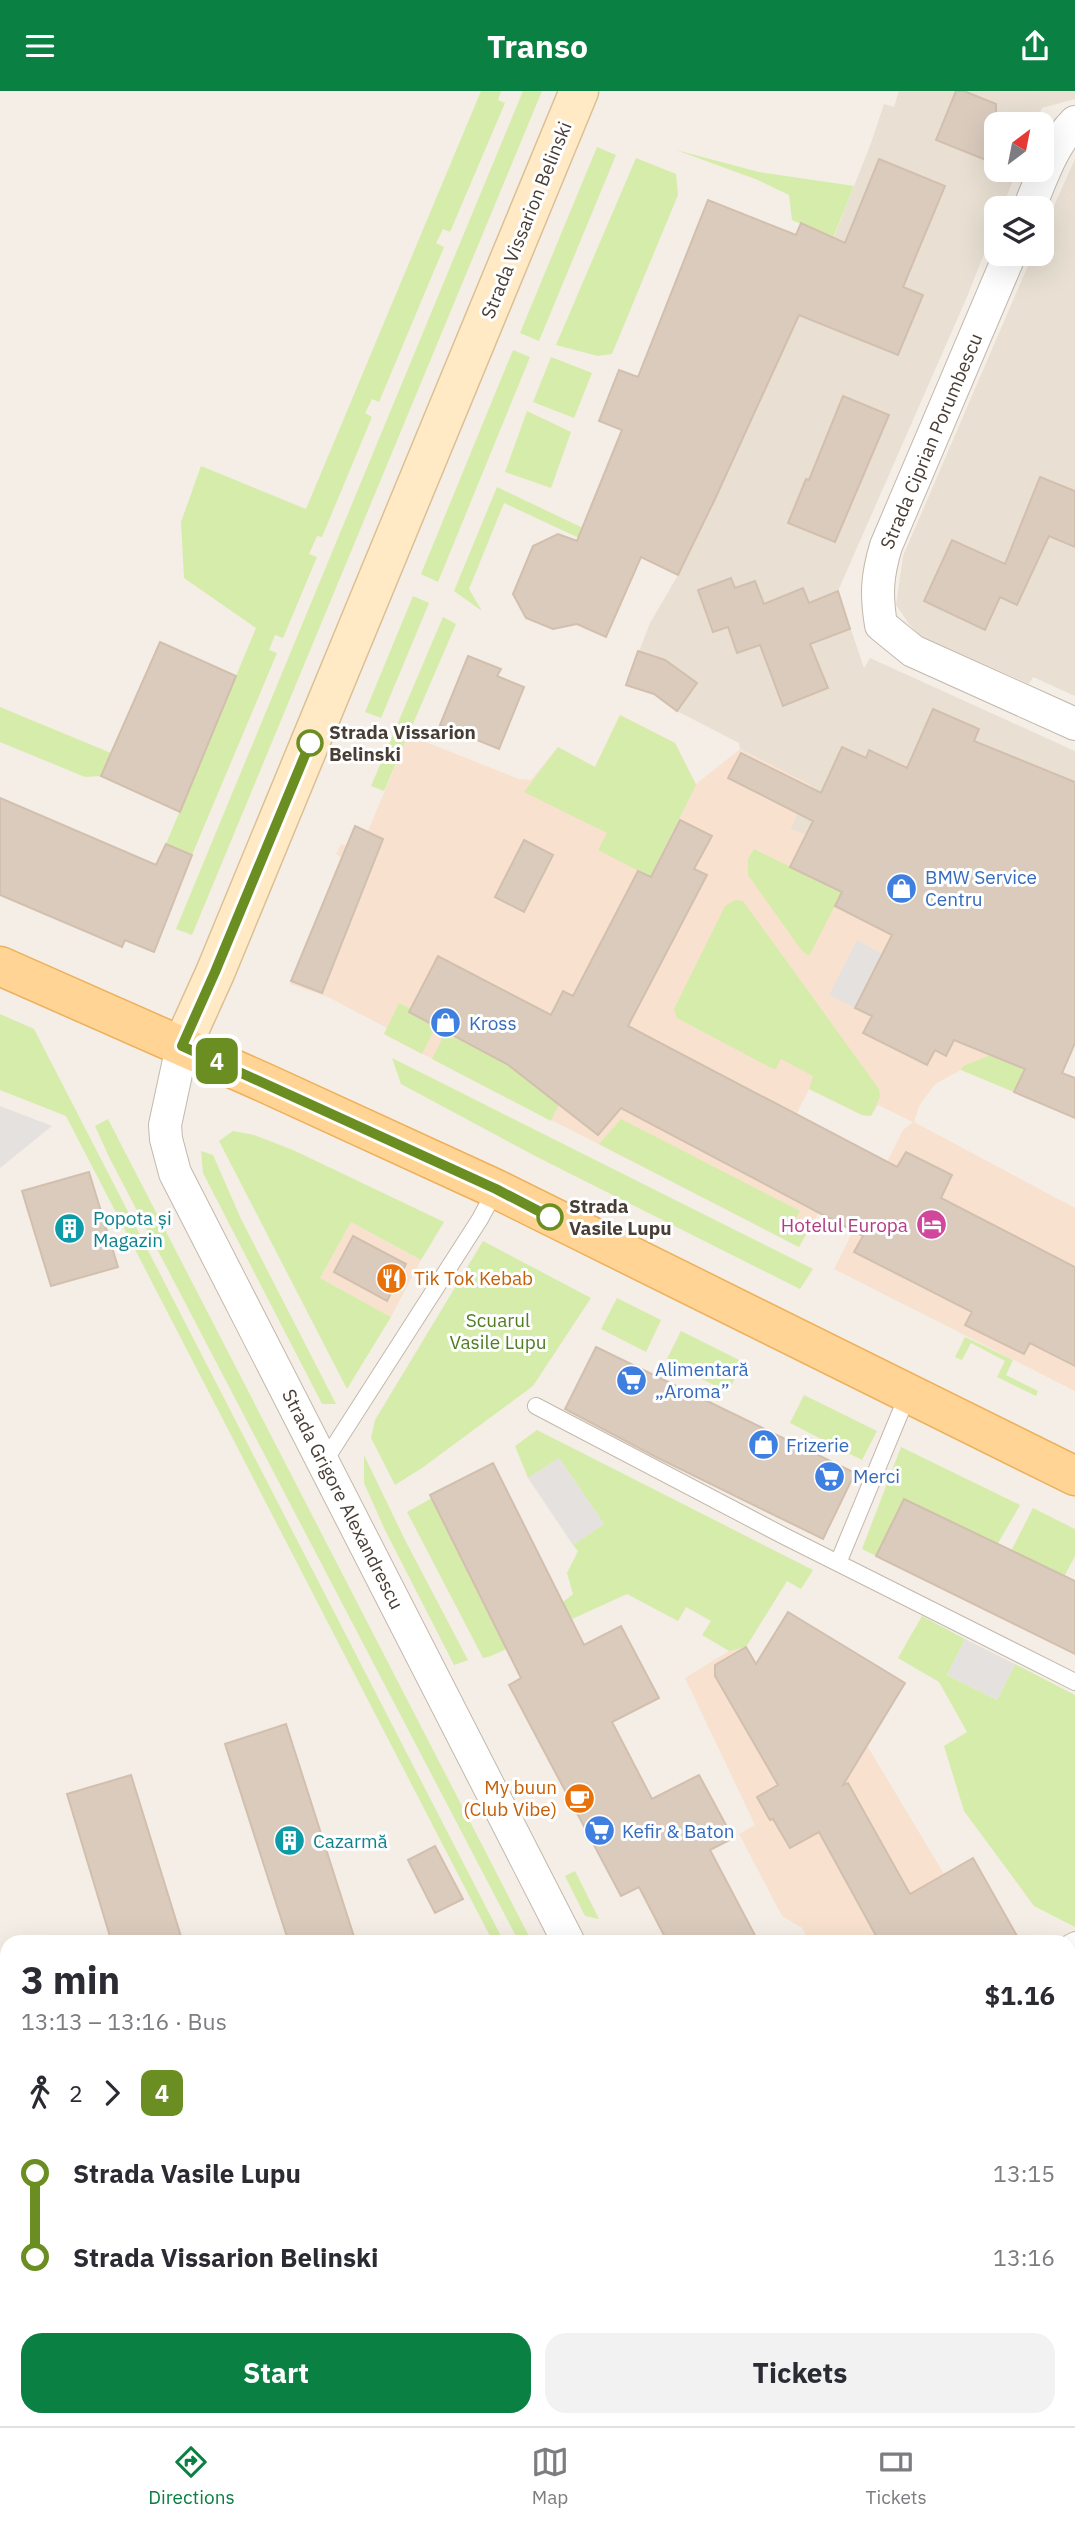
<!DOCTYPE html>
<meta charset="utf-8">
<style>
:root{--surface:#fff;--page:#f2f2f3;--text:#2b2b33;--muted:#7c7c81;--line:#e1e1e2;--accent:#0b8043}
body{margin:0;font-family:"IBM Plex Sans",sans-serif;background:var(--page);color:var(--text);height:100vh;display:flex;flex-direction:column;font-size:26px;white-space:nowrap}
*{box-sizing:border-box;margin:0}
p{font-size:23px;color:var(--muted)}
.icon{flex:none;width:38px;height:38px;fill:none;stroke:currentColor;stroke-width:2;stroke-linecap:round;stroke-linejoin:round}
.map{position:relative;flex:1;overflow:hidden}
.drawer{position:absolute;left:0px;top:1844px;width:1076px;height:492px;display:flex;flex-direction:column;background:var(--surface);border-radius:21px 21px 0 0;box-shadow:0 7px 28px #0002}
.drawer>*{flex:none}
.badge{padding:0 14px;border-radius:10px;font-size:24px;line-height:46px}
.needle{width:46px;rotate:32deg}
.tools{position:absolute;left:984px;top:21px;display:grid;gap:14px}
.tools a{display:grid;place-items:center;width:70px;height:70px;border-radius:14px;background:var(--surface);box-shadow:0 7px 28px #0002;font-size:35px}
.map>.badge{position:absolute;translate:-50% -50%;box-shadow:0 0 0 4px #fff}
.legs{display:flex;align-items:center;gap:10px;height:77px;padding:0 21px;font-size:23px}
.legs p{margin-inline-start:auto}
.overview{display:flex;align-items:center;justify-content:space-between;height:119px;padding:0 21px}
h1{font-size:38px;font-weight:800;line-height:52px}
.button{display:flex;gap:14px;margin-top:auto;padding:14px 21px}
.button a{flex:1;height:80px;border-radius:21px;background:var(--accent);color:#fff;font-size:28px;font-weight:800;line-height:80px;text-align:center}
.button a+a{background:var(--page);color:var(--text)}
ul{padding:0 21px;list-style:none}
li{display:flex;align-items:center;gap:24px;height:84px;font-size:26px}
li i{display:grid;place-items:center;width:10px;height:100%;margin:0 9px;background:currentColor}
li i::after{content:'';width:18px;height:18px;margin:-9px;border:5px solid;border-radius:50%;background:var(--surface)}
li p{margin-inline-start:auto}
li:first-child i{background:linear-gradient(#0000 50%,currentColor 0)}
li:last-child i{background:linear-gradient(currentColor 50%,#0000 0)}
header{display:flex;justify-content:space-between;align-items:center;height:91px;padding:0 21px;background:var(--accent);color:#fff;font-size:32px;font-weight:800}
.dock{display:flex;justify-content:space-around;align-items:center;height:98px;border-top:2px solid var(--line);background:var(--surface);font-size:19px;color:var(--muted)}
.dock a{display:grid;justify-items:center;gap:4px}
.dock .selected{color:var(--accent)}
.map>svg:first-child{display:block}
.residential{fill:#e9e0d3}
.commercial{fill:#f8e2cf}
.green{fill:#d6ecab}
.parking{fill:#e5e1de}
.building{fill:#dacbbd;stroke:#d2bfad;stroke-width:2}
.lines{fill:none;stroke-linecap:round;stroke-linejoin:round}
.lane-casing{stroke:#c3b8ab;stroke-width:18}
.street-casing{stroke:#c3b8ab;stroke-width:34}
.secondary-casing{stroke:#dbc094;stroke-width:41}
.primary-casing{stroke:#edb05b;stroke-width:41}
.lane{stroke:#fff;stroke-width:16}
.street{stroke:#fff;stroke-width:32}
.secondary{stroke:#ffeac5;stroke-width:38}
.primary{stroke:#ffd494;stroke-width:38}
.line-1-casing{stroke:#fff;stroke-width:16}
.line-1{stroke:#6b8e23;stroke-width:10}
.stop-1-dot{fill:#fff;stroke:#6b8e23;stroke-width:3.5}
.labels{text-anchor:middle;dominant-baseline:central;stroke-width:6;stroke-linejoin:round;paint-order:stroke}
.street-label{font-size:19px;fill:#483e35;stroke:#fff}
.stop-label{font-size:19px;font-weight:bold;fill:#483e35;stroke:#fff;text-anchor:start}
.shop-label{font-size:19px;fill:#366cbe;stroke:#fff;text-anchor:start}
.culture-label{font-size:19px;fill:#0d838f;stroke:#fff;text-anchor:start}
.hotel-label{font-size:19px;fill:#b23c85;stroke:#fff;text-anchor:end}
.food-label{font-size:19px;fill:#c56008;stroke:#fff;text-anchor:start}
.park-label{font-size:19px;fill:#507e23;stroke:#fff}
</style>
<header><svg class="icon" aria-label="menu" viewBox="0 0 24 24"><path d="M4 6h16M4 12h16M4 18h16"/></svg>Transo<svg class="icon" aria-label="share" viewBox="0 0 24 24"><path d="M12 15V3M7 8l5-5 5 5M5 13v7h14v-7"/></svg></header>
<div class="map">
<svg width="1075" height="2335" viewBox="0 0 1075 2335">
<rect width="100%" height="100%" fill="#f4eee6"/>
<!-- residential -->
<path class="residential" d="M899,0h176v8l-33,9 -7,16h-39v46h21l-15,38h-6v16l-29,73 -129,294 26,77 6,-10 205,93v194l-285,-116 20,-44 -70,-36 -1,-6 -62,-32 -23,-17 -28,-9 24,-62 28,-48 37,-76 119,-262 37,-94 13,-39 10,3z
M1075,68v537l-42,-19 -4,7 -106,-46 -14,-14 -13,-19 7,-49 130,-302h8v-19z"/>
<!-- commercial -->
<path class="commercial" d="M620,624l55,28 21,41 44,-35 71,36 -21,44 77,27 147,236 -53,-22 -26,14 -16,22 -5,16 161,86v183l-241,-122 69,-139 10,-8 -35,-17 -7,11 -9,-1 -53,-26 -13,26 23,97 -20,35 -415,-213 3,-6 -59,-31 -38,-13 51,-127 -5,-3 5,-10 6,2 8,-20 13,5 40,-96 111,44 12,1 27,-33 37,20z
M351,1131l70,38 -30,57 -71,-39z
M746,1556l15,26 104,69 79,132 34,68h-168l-8,-14 -20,-12 -43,-82 16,-9 -70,-147 44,-27z"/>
<!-- green -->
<path class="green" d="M481,0h20l-3,9 7,3 -55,129 -7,-3 -7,14 8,4 -65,155 -7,-3 -7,14 7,4 -50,120 -5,-1 -8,18 8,3 -34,81 -8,-3 -6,15 8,3 -85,202 -26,-11 90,-216 -72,-50 -3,-56 20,-56 105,43z
M523,0h19l-350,844 -16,-6z
M597,56l19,8 -77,186 -19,-8z
M676,59l83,22 95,14 -21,52 -41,-18 -3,-25 -31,-15z
M636,67l40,16 2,21 -66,159 -14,2 -42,-11z
M513,259l17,7 -92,225 -17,-8z
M551,266l41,16 -18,45 -41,-16z
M527,320l44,21 -20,56 -46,-16z
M497,396l86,41 -4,10 -75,-35 -35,86 13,22 -28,-20z
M413,505l16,7 -48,115 -16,-6z
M443,526l13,7 -72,167 -13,-5z
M0,616l111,46 -10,23 -16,1 -85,-35z
M620,624l55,28 21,42 -46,92 -52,-27 9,-17 -83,-41 34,-45 37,20z
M754,758l88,43 -33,64 -7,-5 -54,-76v-16z
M735,809l8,1 136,188 1,8 -9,19 -9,-1 -53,-26 4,-13 -32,-17 -6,11 -98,-52 -3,-9 51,-103z
M399,912l12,6 -2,3 27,14 -14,28 -38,-20z
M0,923l34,15 470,913h-11l-427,-826 -66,-26z
M445,942l77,38 37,33 -8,17 -119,-62z
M991,964l34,14 -11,23 -53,-22 2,-4z
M392,967l421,211 -13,20 -261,-131 -138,-74z
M108,1028l424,823h-13l-410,-785 -14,-31z
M621,1028l179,92 -7,12 14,9 -8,15 -200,-103z
M233,1040l21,4 39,15 151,72 -23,38 -70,-38 -31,56 71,39 -44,72 -128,-248z
M201,1060l12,4 28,64 95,185h-14l-2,-4 -117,-227z
M483,1150l108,57 -58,88 -111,82 -27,17 -24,-47 4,-18z
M617,1207l44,22 -15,32 -45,-23z
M681,1240l62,31 -15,30 -62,-31z
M965,1246l48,23 -7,15 32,16 -2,5 -39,-19 8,-16 -34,-18 -9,17 -7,-3z
M804,1304l73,36 -15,29 -72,-37z
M537,1339l276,140 -12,19 -14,-8 -41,66 -17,4 -27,-16 9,-14 -25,-14 -8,14 -51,-27 -136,62 -8,2 -76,-146 25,-14 67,135 64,-31 10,-8 -6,-21 11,-22 -5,-6 31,-21 -45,-66 -31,20 -13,-32z
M901,1356l119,58 -23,40 -93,-46 -28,57 -14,-7z
M364,1364l41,85 63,120 -14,5 -70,-137 -20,-45z
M1033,1417l42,21v27l-11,21 -53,-26z
M922,1525l43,23 -18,36 50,25 18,-36 60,31v232l-41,-21 -70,-95 -20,-65 23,-14 -28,-50 -41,-24z
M575,1780l24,48 -14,-3 -20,-40z"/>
<!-- parking -->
<path class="parking" d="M857,849l25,14 -27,54 -26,-13z
M0,1015l52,20 -52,42z
M559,1367l45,66 -31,21 -45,-67z
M965,1548l50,25 -18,36 -50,-25z"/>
<!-- building -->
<path class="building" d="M956,0h8l32,13v60l-60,-24z
M879,68l66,27 -42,101 20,8 -25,60 -99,-40 -84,184 -37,76 -37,-18 -35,80 -29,-13 -24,5 -27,-11 -13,-24 20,-48 25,-12 19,7 45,-111 -23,-9 20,-51 19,7 70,-177 88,35 5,-12 44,20z
M843,305l46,19 -54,127 -47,-19 18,-44 3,1z
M1040,386l35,14v56l-26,-11 -32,69 -17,-8 -15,33 -61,-29 28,-61 53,24z
M731,487l4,10 20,-7 9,23 39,-16 6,15 29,-12 12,38 -40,15 18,44 -45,18 -23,-61 -23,8 -9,-26 -15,5 -15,-42z
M160,551l76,34 -56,136 -79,-36z
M638,560l27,9 32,23 -20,28 -23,-17 -28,-9z
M468,565l33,13 -4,7 27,11 -25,62 -59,-24z
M933,618l46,20 -5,12 101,41v261l-13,30 13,5v40l-61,-26 11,-23 -71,-29 -8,16 -11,-6 -8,15 -64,-32 9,-17 -17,-8 37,-73 -57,-29 7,-14 -52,-25 23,-46 -85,-43 13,-25 80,40 21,-46 24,11 3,-8 38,18z
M0,707l156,67 10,-21 26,11 -38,97 -29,-12 -3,7 -122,-52z
M680,729l32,16 -18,33 13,6 -79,151 269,141 9,-15 46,23 -11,23 134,69v99l-45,-23 -6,11 -59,-29 7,-13 -118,-60 9,-16 -242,-128 -23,27 -91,-71 -98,-52 29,-56 113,59 12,-24 10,5 65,-125 13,6z
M355,735l28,13 -61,154 -31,-12z
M524,749l29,15 -29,57 -29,-15z
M89,1081l29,95 -67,19 -29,-95z
M353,1145l53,28 -19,37 -53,-29z
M596,1256l259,126 -32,66 -167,-82 -91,-48z
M493,1372l91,182 37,-19 38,72 -47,24 40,77 47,-24 34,63 -23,12 49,93h-91l-29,-56 -18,9 -112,-211 12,-7 -91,-183z
M904,1408l171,82v73l-199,-98z
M788,1521l117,71 -62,102 5,-2 62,111 63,-36 48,85h-141l-61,-111 -29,16 -17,-29 -3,1 -13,-23 21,-12 -63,-109v-11l31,-18 10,17z
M286,1633l70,219h-67l-64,-199z
M131,1684l52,168h-71l-45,-149z
M435,1755l28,53 -28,14 -27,-53z"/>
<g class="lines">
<defs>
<path id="lane" d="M536,1315l248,130 291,146
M324,1371l156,-243 16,-30
M838,1472l70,-169
M1069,1852l6,-3
M1069,1955l6,12"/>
<path id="street" d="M1029,117c13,-30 23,-63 46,-86
M1010,163l-124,292c-9,30 -10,48 -5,79l32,26 162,73
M182,955l-17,79 1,14 9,34 394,770
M812,2329l3,6"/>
<path id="secondary" d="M182,955l33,-73 364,-882"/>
<path id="primary" d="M0,875l265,117 231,106 579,287"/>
</defs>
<!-- lane casing -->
<use href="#lane" class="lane-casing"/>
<!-- street casing -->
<use href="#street" class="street-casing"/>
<!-- secondary casing -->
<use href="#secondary" class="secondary-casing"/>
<!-- primary casing -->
<use href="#primary" class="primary-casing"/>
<!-- lane -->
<use href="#lane" class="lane"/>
<!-- street -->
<use href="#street" class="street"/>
<!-- secondary -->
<use href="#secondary" class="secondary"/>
<!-- primary -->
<use href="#primary" class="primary"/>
</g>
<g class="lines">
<defs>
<path id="line-1" d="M310,652l-95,229 -33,74 314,143 54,28"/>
</defs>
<!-- line-1 casing -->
<use href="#line-1" class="line-1-casing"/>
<!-- line-1 -->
<use href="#line-1" class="line-1"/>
</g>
<!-- icons -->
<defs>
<symbol id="shop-disc" viewBox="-11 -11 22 22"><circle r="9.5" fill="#3f7fe0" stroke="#fff"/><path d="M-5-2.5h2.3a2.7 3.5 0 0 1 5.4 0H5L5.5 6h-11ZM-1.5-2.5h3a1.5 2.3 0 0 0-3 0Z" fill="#fff"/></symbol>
<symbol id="hotel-disc" viewBox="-11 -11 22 22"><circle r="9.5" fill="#d1479c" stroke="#fff"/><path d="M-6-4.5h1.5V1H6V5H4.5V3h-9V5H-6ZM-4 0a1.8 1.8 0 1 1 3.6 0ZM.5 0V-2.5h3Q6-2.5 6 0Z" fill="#fff"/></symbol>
<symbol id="building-disc" viewBox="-11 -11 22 22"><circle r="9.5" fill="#0f9aa8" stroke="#fff"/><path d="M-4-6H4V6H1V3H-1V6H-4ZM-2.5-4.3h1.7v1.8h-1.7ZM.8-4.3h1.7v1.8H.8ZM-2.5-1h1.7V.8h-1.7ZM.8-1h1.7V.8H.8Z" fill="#fff"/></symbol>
<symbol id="restaurant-disc" viewBox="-11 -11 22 22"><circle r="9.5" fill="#e8710a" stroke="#fff"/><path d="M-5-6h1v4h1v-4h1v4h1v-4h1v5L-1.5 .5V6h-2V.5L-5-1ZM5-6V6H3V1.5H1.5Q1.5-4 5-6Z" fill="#fff"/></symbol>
<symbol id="supermarket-disc" viewBox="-11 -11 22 22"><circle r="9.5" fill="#3f7fe0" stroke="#fff"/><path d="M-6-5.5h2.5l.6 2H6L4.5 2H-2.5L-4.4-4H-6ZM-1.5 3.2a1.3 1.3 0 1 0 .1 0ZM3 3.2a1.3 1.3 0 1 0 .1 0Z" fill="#fff"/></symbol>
<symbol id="cafe-disc" viewBox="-11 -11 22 22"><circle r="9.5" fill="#e8710a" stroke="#fff"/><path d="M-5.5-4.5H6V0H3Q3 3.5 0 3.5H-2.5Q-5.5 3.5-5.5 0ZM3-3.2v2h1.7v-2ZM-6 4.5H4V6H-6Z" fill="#fff"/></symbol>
</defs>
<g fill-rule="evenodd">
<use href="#shop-disc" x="884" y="780" width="35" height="35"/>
<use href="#shop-disc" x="428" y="914" width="35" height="35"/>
<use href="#hotel-disc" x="914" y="1116" width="35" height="35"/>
<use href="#building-disc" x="52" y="1120" width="35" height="35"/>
<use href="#restaurant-disc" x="374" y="1170" width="35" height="35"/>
<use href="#supermarket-disc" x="614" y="1272" width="35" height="35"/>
<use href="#shop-disc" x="746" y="1336" width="35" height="35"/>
<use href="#supermarket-disc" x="812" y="1368" width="35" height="35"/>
<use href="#cafe-disc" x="562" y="1690" width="35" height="35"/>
<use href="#supermarket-disc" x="582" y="1722" width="35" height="35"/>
<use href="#building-disc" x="272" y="1732" width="35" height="35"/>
</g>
<!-- markers -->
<g class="stop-1-dot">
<circle cx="310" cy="652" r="12"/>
<circle cx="550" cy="1126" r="12"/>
</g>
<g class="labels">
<!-- street labels -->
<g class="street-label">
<text transform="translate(526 129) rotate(-68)">Strada Vissarion Belinski</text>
<text transform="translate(931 350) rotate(-67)">Strada Ciprian Porumbescu</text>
<text transform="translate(343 1408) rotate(63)">Strada Grigore Alexandrescu</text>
</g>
<!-- stop labels -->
<g class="stop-label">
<text x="329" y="641">Strada Vissarion<tspan x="329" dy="22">Belinski</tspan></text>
<text x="569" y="1115">Strada<tspan x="569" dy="22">Vasile Lupu</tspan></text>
</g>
<!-- shop labels -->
<g class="shop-label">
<text x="925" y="786">BMW Service<tspan x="925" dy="22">Centru</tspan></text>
<text x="469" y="932">Kross</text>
<text x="655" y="1278">Alimentară<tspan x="655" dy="22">„Aroma”</tspan></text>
<text x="786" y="1354">Frizerie</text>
<text x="853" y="1385">Merci</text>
<text x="622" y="1740">Kefir &amp; Baton</text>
</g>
<!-- culture labels -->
<g class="culture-label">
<text x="93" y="1127">Popota și<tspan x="93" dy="22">Magazin</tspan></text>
<text x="313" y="1750">Cazarmă</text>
</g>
<!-- hotel labels -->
<g class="hotel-label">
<text x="908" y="1134">Hotelul Europa</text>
</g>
<!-- food labels -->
<g class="food-label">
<text x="414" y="1187">Tik Tok Kebab</text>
<text x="557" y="1696" text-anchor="end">My buun<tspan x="557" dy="22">(Club Vibe)</tspan></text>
</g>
<!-- park labels -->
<g class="park-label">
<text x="498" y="1229">Scuarul<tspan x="498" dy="22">Vasile Lupu</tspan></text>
</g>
</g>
</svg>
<div class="tools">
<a><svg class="needle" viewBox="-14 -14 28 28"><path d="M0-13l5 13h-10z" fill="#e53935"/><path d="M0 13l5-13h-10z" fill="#7c7c81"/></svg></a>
<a><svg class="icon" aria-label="layers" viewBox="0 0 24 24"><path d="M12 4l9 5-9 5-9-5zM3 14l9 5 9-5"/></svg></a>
</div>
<b class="badge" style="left:217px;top:970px;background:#6b8e23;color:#fff">4</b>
<section class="drawer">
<div class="overview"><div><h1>3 min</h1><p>13:13 – 13:16 · Bus</p></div><b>$1.16</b></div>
<div class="legs"><svg class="icon" aria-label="walk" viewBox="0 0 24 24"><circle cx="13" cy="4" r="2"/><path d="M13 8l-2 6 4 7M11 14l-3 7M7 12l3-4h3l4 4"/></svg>2<svg class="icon" aria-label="forward" viewBox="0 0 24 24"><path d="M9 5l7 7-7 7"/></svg><b class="badge" style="background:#6b8e23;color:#fff">4</b></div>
<ul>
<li><i style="color:#6b8e23"></i><b>Strada Vasile Lupu</b><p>13:15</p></li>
<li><i style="color:#6b8e23"></i><b>Strada Vissarion Belinski</b><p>13:16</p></li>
</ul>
<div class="button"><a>Start</a><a>Tickets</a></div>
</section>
</div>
<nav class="dock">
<a class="selected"><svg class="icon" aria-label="directions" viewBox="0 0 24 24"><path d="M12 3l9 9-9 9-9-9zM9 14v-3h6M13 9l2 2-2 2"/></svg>Directions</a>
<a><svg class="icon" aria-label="map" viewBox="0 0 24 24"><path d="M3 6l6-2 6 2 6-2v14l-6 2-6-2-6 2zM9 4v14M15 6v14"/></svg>Map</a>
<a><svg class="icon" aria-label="tickets" viewBox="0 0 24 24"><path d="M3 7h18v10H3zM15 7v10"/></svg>Tickets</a>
</nav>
